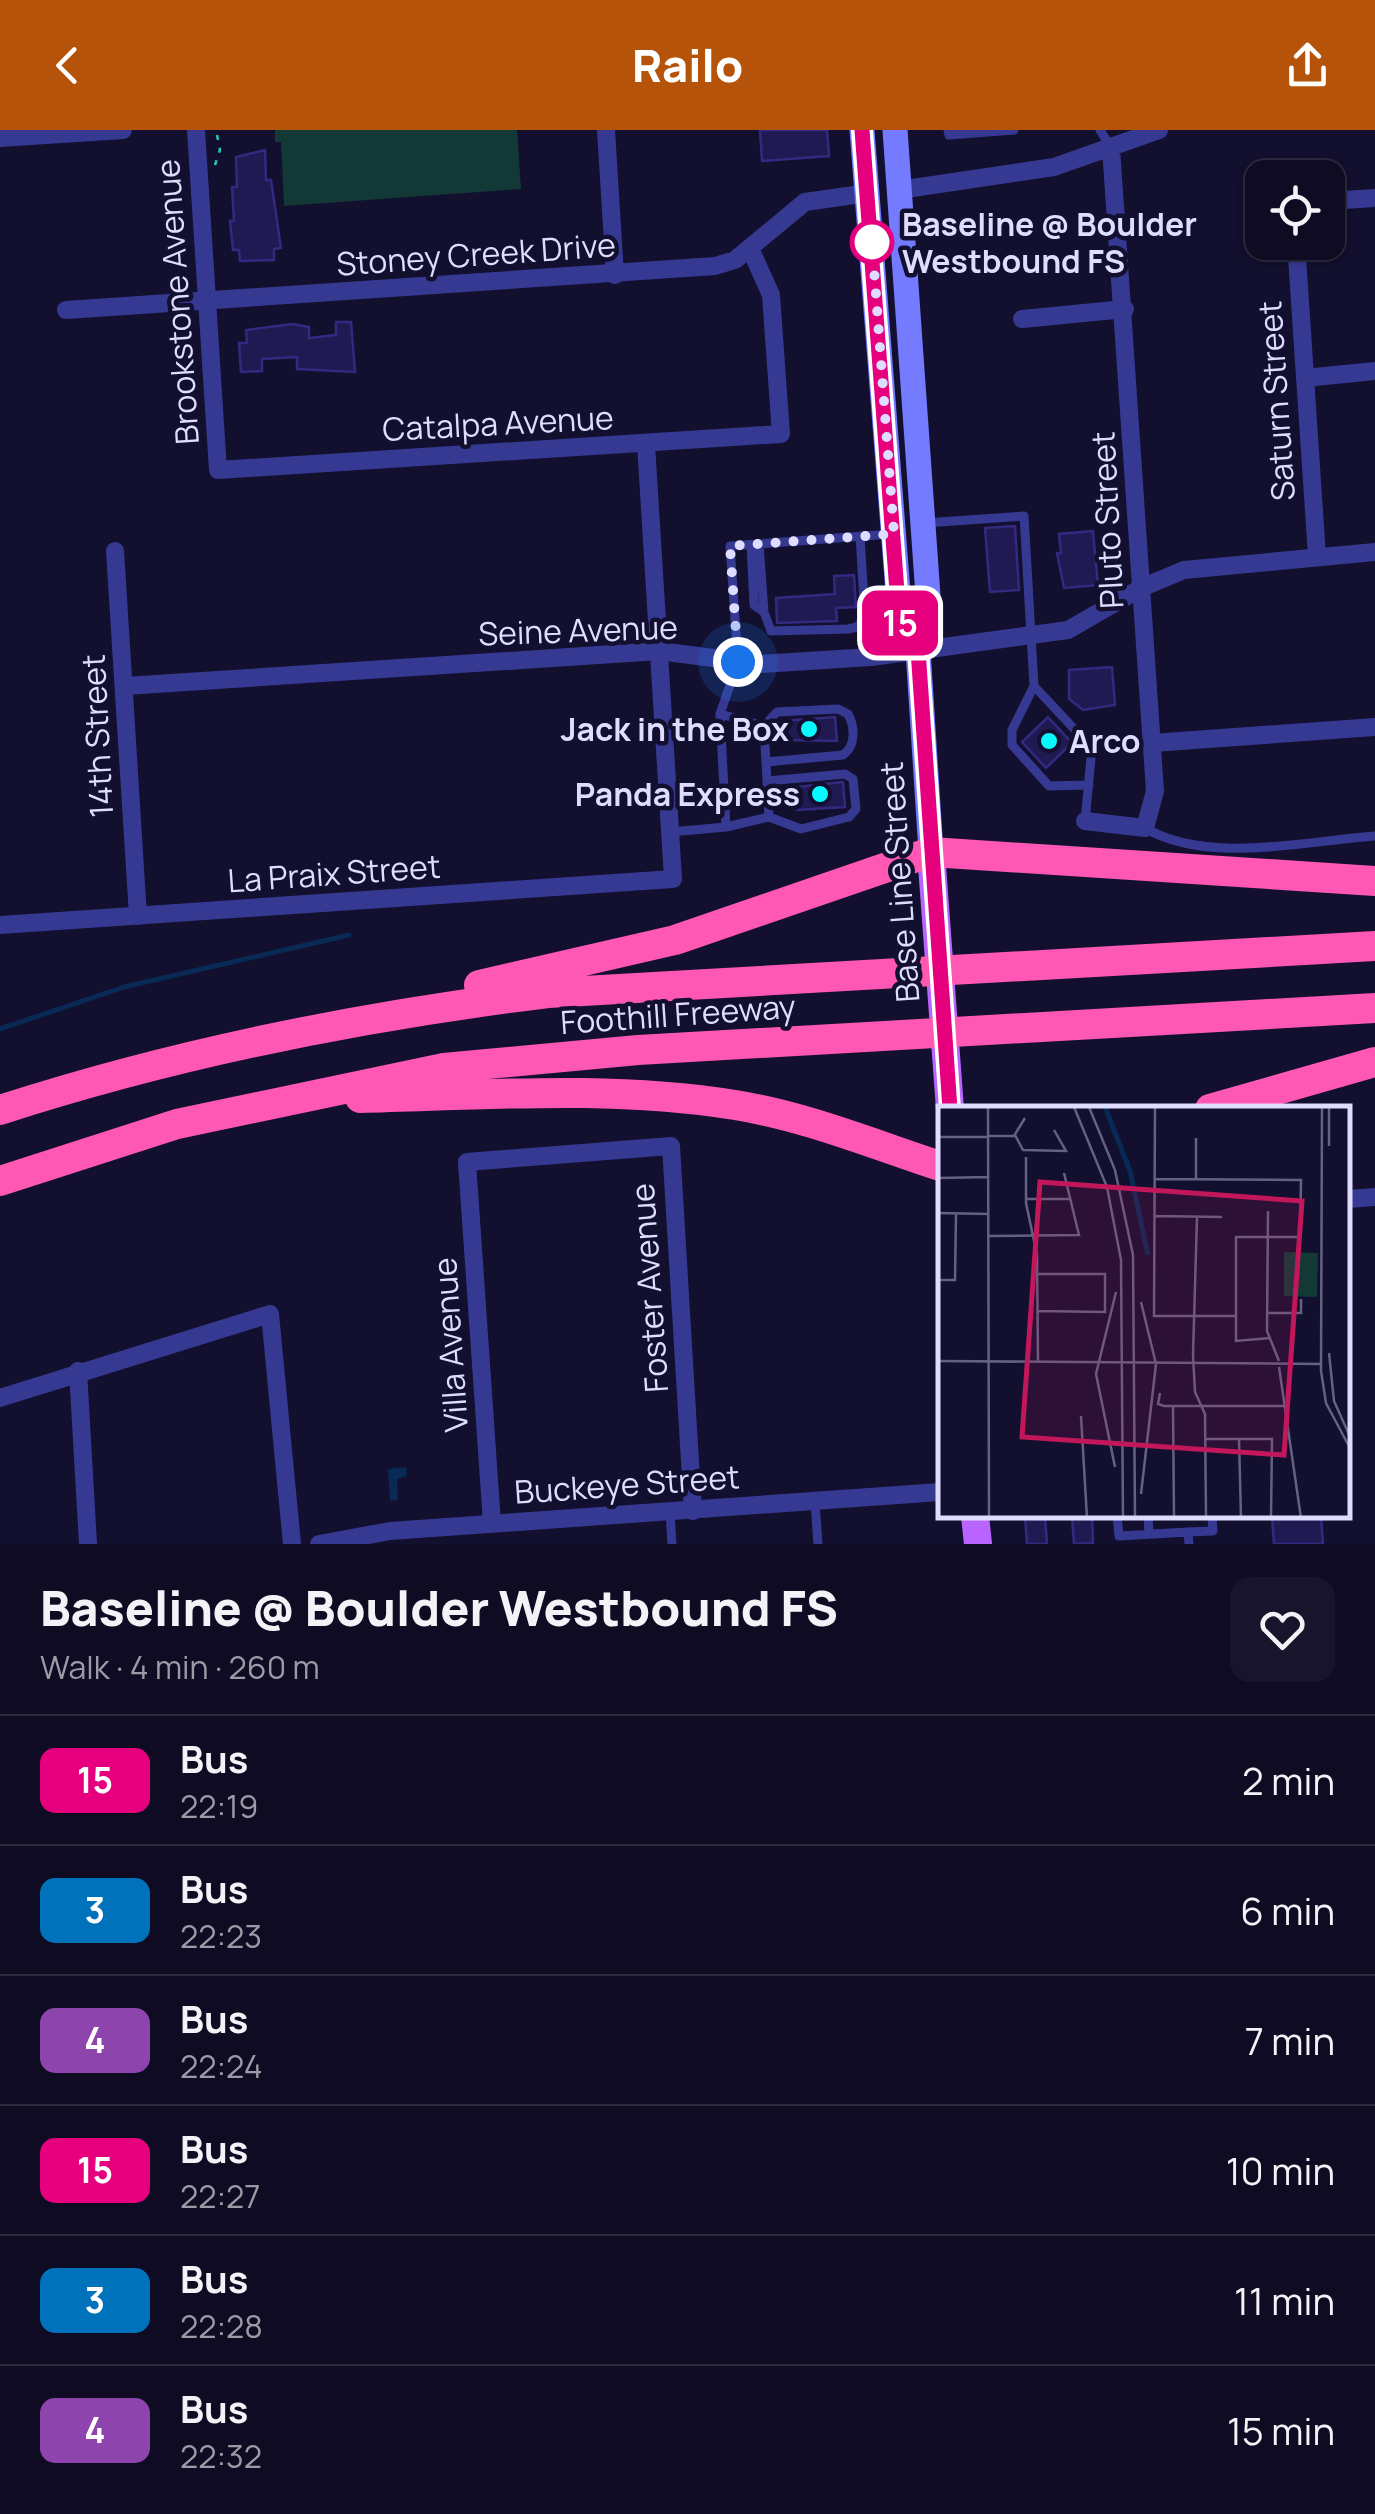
<!DOCTYPE html>
<meta charset="utf-8">
<style>
:root{--surface:#0e0b23;--page:#17142b;--text:#f1f3f6;--muted:#9b9ba6;--line:#2e2b41;--accent:#b45309}
body{margin:0;font-family:Manrope,sans-serif;background:var(--page);color:var(--text);height:100vh;display:flex;flex-direction:column;font-size:38px;white-space:nowrap}
*{box-sizing:border-box;margin:0}
p{font-size:32px;color:var(--muted)}
.icon{flex:none;width:55px;height:55px;fill:none;stroke:currentColor;stroke-width:2;stroke-linecap:round;stroke-linejoin:round}
.map{position:relative;height:1414px;overflow:hidden}
.details{display:flex;flex-direction:column;background:var(--surface);flex:1}
.details>*{flex:none}
.badge{padding:0 20px;border-radius:15px;font-size:35px;line-height:65px}
.buttons{position:absolute;left:1245px;top:30px;display:grid;gap:20px}
.buttons a{display:grid;place-items:center;width:100px;height:100px;border-radius:20px;background:var(--surface);box-shadow:0 2px 8px #0004,0 0 0 2px var(--line);font-size:50px}
.you{position:absolute;width:50px;height:50px;margin:-25px;border:8px solid #fff;border-radius:50%;background:#1a73e8;box-shadow:0 0 0 15px #1a73e833}
.map>.badge{position:absolute;translate:-50% -50%;box-shadow:0 0 0 5px #fff}
.round{display:grid;place-items:center;flex:none;width:105px;height:105px;border-radius:20px;background:var(--page)}
.headline{display:flex;align-items:center;justify-content:space-between;height:170px;padding:0 40px}
h1{font-size:48px;font-weight:800;line-height:75px}
ul{padding:0;list-style:none}
li{display:flex;align-items:center;gap:30px;height:130px;padding:0 40px;border-top:2px solid var(--line)}
li div{flex:1}
li b{display:block;font-size:38px}
li em{font-style:normal}
li .badge{min-width:110px;font-weight:700;text-align:center}
header{display:flex;justify-content:space-between;align-items:center;height:130px;padding:0 40px;background:var(--accent);color:#fff;font-size:45px;font-weight:800}
.map>svg:first-child{display:block}
.green{fill:#123935}
.water{fill:#082a54}
.lines{fill:none;stroke-linecap:round;stroke-linejoin:round}
.stream{stroke:#082a54;stroke-width:5}
.building{fill:#211a52;stroke:#342980;stroke-width:2.5}
.path{stroke:#25cbb5;stroke-width:2.5;stroke-dasharray:5 8;stroke-linecap:butt}
.lane{stroke:#363992;stroke-width:9}
.street{stroke:#363992;stroke-width:18}
.secondary{stroke:#747bff;stroke-width:25}
.primary{stroke:#ba64ff;stroke-width:28}
.highway{stroke:#ff58b4;stroke-width:30}
.line-casing{stroke:#fff;stroke-width:22}
.line{stroke:#e6007e;stroke-width:15}
.walk{stroke:#dfddff;stroke-width:10;stroke-dasharray:0 18}
.stop-dot{fill:#fff;stroke:#e6007e;stroke-width:5}
.poi-dot{fill:#09f8ff;stroke:#120f2f;stroke-width:4}
.labels{text-anchor:middle;dominant-baseline:central;stroke-width:9;stroke-linejoin:round;paint-order:stroke}
.stop-label{font-size:32px;font-weight:bold;fill:#dfddff;stroke:#120f2f;text-anchor:start}
.street-label{font-size:32px;fill:#dfddff;stroke:#120f2f}
.poi-label{font-size:32px;font-weight:bold;fill:#dfddff;stroke:#120f2f;text-anchor:end}
.inset-river{fill:none;stroke:#082a54;stroke-width:5}
.inset-road{fill:none;stroke:#646182;stroke-width:2.5}
.view{fill:#c2185b;fill-opacity:0.15;stroke:#c2185b;stroke-width:5}
.inset-edge{fill:none;stroke:#dfddff;stroke-width:5}
</style>
<header><svg class="icon" aria-label="back" viewBox="0 0 24 24"><path d="M15 5l-7 7 7 7"/></svg>Railo<svg class="icon" aria-label="share" viewBox="0 0 24 24"><path d="M12 15V3M7 8l5-5 5 5M5 13v7h14v-7"/></svg></header>
<div class="map">
<svg width="1375" height="1414" viewBox="0 0 1375 1414">
<rect width="100%" height="100%" fill="#120f2f"/>
<!-- green -->
<path class="green" d="M275,0h242l4,59 -237,17 -3,-64h-6z"/>
<!-- water -->
<path class="water" d="M406,1337l1,9 -10,3 1,21 -8,1 -2,-32z"/>
<g class="lines">
<!-- stream -->
<path class="stream" d="M0,899l124,-42 225,-52"/>
</g>
<!-- building -->
<path class="building" d="M760,0h67l2,26 -67,5z
M265,20l1,30h5l10,68 -7,1v11l-34,1 -1,-11h-6l-3,-29h4l-2,-34h5l-1,-30z
M336,192h15l4,50 -58,-3v-12l-35,2v12l-21,1 -2,-29h8l-1,-13 46,-6 17,3v11l27,-3z
M1015,396l4,64 -29,2 -5,-64z
M1093,401l5,54 -34,3 -7,-35h4l-2,-19z
M854,445l2,32 -20,1 1,13 -60,2 -1,-25 59,-4 -1,-18z
M1112,537l3,38 -32,5 -14,-11v-29z
M835,587l2,24 -53,-1 -2,-19z
M1048,587l24,26 -26,25 -24,-26z
M843,652l2,25 -48,3 -1,-23z
M1025,1386h20l2,28h-20z
M1072,1386h20l1,27 -19,1z
M1272,1386h49l2,28h-49z"/>
<g class="lines">
<!-- path -->
<path class="path" d="M215,35l5,-15 -4,-20"/>
<!-- lane -->
<path class="lane" d="M948,0l1,5 65,-5
M1100,0l10,16
M925,393l99,-7 10,170 58,62 -7,73
M759,414l5,68 7,19 77,-2 9,-2 8,-10 -5,-81
M751,415l3,60 10,7
M1034,556l-22,44v15l37,41 40,-1
M720,584l44,12 5,91 -43,10
M764,596l13,-14 61,-3 10,5c7,13 8,32 -5,41l-77,7
M767,651l78,-7 8,5 3,30 -7,8 -48,12 -32,-12
M1145,698c63,37 160,13 230,8
M670,702l56,-5 -6,-113 18,-52 -8,-116 161,-12
M815,1372l3,42
M670,1382l2,32
M1117,1386l2,20 69,-4 1,12
M1148,1386l1,18
M1188,1402l25,-1 -1,-15"/>
<!-- street -->
<path class="street" d="M196,0l22,340 563,-36 -10,-139 -21,-47
M606,0l9,145
M0,8l123,-8
M899,60l155,-23 105,-37
M1328,71l47,-3
M1296,112l21,314
M66,180l649,-44 20,-6 70,-58 63,-9
M1022,189l103,-10
M1305,248l70,-7
M115,421l23,365
M125,556l534,-35 101,13 111,-7 197,-27 73,-42 43,-18 191,-18
M1152,613l223,-16
M1085,691l60,7 10,-37 -44,-643
M0,795l673,-46 -27,-435
M1348,1069l27,-2
M78,1241l10,173
M0,1268l270,-84 22,230
M492,1393l-25,-361 204,-16 22,365
M319,1414l71,-13 550,-39"/>
<!-- secondary -->
<path class="secondary" d="M862,0l39,501 17,19
M895,0l35,494 -12,26 13,202"/>
<!-- primary -->
<path class="primary" d="M931,722l19,257
M975,1386l3,28"/>
<!-- highway -->
<path class="highway" d="M479,855l196,-45 256,-88 444,29
M360,968c125,-3 251,-13 375,7 70,11 138,39 205,61
M1210,979l165,-47
M0,980c179,-58 362,-94 548,-117l827,-47
M0,1051l177,-57 267,-56 194,-18 737,-42"/>
</g>
<g class="lines">
<defs>
<path id="line" d="M862,0l38,501 18,19 32,459"/>
</defs>
<!-- line casing -->
<use href="#line" class="line-casing"/>
<!-- line -->
<use href="#line" class="line"/>
<!-- walk -->
<path class="walk" d="M738,532l-8,-116 164,-12 -22,-292"/>
</g>
<!-- markers -->
<circle class="stop-dot" cx="872" cy="112" r="20"/>
<g class="poi-dot">
<circle cx="809" cy="599" r="10"/>
<circle cx="1049" cy="611" r="10"/>
<circle cx="820" cy="664" r="10"/>
</g>
<g class="labels">
<!-- stop labels -->
<g class="stop-label">
<text x="902" y="94">Baseline @ Boulder<tspan x="902" dy="37">Westbound FS</tspan></text>
</g>
<!-- street labels -->
<g class="street-label">
<text transform="translate(476 124) rotate(-4)">Stoney Creek Drive</text>
<text transform="translate(177 172) rotate(-94)">Brookstone Avenue</text>
<text transform="translate(1276 271) rotate(-94)">Saturn Street</text>
<text transform="translate(498 293) rotate(-3)">Catalpa Avenue</text>
<text transform="translate(1107 390) rotate(-93)">Pluto Street</text>
<text transform="translate(578 500) rotate(-2)">Seine Avenue</text>
<text transform="translate(97 606) rotate(-93)">14th Street</text>
<text transform="translate(334 743) rotate(-4)">La Praix Street</text>
<text transform="translate(899 752) rotate(-94)">Base Line Street</text>
<text transform="translate(678 884) rotate(-4)">Foothill Freeway</text>
<text transform="translate(649 1158) rotate(-94)">Foster Avenue</text>
<text transform="translate(450 1215) rotate(-94)">Villa Avenue</text>
<text transform="translate(627 1354) rotate(-4)">Buckeye Street</text>
</g>
<!-- poi labels -->
<g class="poi-label">
<text x="789" y="599">Jack in the Box</text>
<text x="1069" y="611" text-anchor="start">Arco</text>
<text x="800" y="664">Panda Express</text>
</g>
</g>
<!-- overview -->
<g transform="translate(938 976)">
<rect width="412" height="412" fill="#120f2f"/>
<path d="M346,146l34,1 -1,44 -33,-1z" fill="#123935"/>
<path class="inset-river" d="M167,1l25,64 18,84"/>
<path class="inset-road" d="M50,1l1,411M136,1l33,80 14,73 2,258M151,1l26,63 18,85 2,263M217,1l-1,209h81M384,1l-1,264 5,32 25,47M77,29l8,15 43,1 -12,-21M51,30h25l11,-18M0,31h51M258,32v42M391,40v-39M88,51v46l11,52 1,106M0,72l51,-1M217,73l146,1 -1,57h-64v104l34,-3M87,93h46M330,105l-1,120 12,30M0,107l51,1M217,110l67,1M259,111l-4,138 2,37 10,22 1,104M51,130l90,-1 -15,-62M0,174h17l1,-66M203,196l15,62 -15,130M99,205l68,1v-38h-68M329,207h34v-14M391,247l5,48 17,38M0,255l384,3M341,261l22,151M222,287l-2,11 6,2h120M235,300l1,112M143,310l6,102M268,333h66l-1,79M301,333l2,79M177,361l-19,-93 20,-82"/>
<path class="view" d="M102,76l262,19 -18,254 -262,-18z"/>
<rect width="412" height="412" class="inset-edge"/>
</g>
</svg>
<div class="buttons">
<a><svg class="icon" aria-label="locate" viewBox="0 0 24 24"><circle cx="12" cy="12" r="6"/><path d="M12 2v4M12 18v4M2 12h4M18 12h4"/></svg></a>
</div>
<div class="you" style="left:738px;top:532px"></div>
<b class="badge" style="left:900px;top:493px;background:#e6007e;color:#fff">15</b>
</div>
<section class="details">
<div class="headline"><div><h1>Baseline @ Boulder Westbound FS</h1><p>Walk · 4 min · 260 m</p></div><a class="round"><svg class="icon" aria-label="heart" viewBox="0 0 24 24"><path d="M12 20l-8-8c-3-5 5-10 8-4 3-6 11-1 8 4z"/></svg></a></div>
<ul>
<li><span class="badge" style="background:#e6007e;color:#fff">15</span><div><b>Bus</b><p>22:19</p></div><em>2 min</em></li>
<li><span class="badge" style="background:#0072bc;color:#fff">3</span><div><b>Bus</b><p>22:23</p></div><em>6 min</em></li>
<li><span class="badge" style="background:#8e44ad;color:#fff">4</span><div><b>Bus</b><p>22:24</p></div><em>7 min</em></li>
<li><span class="badge" style="background:#e6007e;color:#fff">15</span><div><b>Bus</b><p>22:27</p></div><em>10 min</em></li>
<li><span class="badge" style="background:#0072bc;color:#fff">3</span><div><b>Bus</b><p>22:28</p></div><em>11 min</em></li>
<li><span class="badge" style="background:#8e44ad;color:#fff">4</span><div><b>Bus</b><p>22:32</p></div><em>15 min</em></li>
</ul>
</section>
